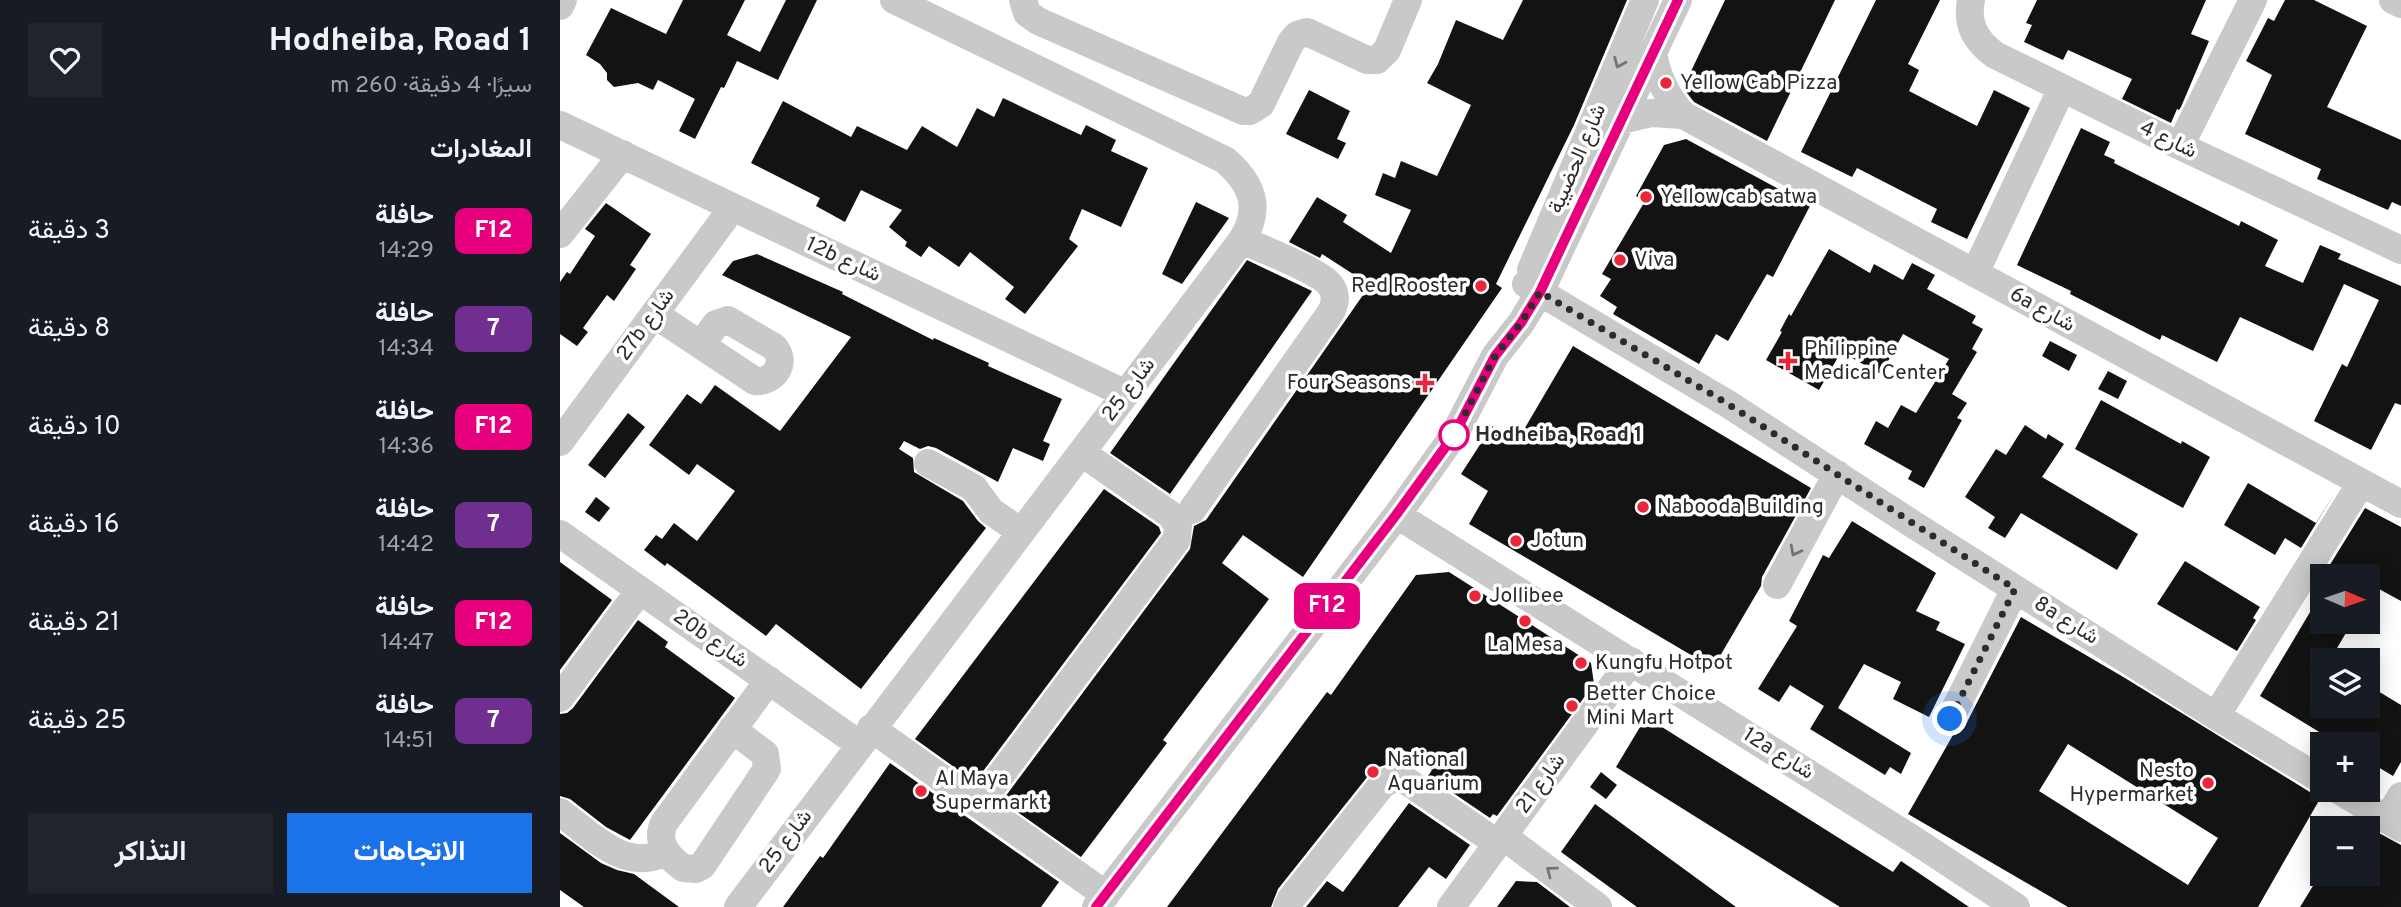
<!DOCTYPE html>
<html lang="ar">
<meta charset="utf-8">
<style>
:root{--surface:#171b24;--page:#20242c;--text:#f1f3f6;--muted:#9ea1a6;--accent:#1a73e8}
body{margin:0;font-family:Overpass,Vazirmatn,sans-serif;background:var(--page);color:var(--text);direction:rtl;height:100vh;display:flex;flex-direction:column;font-size:26px;white-space:nowrap}
*{box-sizing:border-box;margin:0}
p{font-size:23px;color:var(--muted)}
.icon{flex:none;width:38px;height:38px;fill:none;stroke:currentColor;stroke-width:2;stroke-linecap:round;stroke-linejoin:round}
.map{position:relative;flex:1;overflow:hidden;direction:ltr}
.drawer{display:flex;flex-direction:column;background:var(--surface);width:560px}
.drawer>*{flex:none}
.badge{padding:0 14px;border-radius:10px;font-size:24px;line-height:46px}
.needle{width:46px;rotate:92deg}
.buttons{position:absolute;left:1750px;top:564px;display:grid;gap:14px}
.buttons a{display:grid;place-items:center;width:70px;height:70px;border-radius:0px;background:var(--surface);box-shadow:0 4px 18px #0003;font-size:35px}
.you{position:absolute;width:35px;height:35px;margin:-18px;border:5px solid #fff;border-radius:50%;background:#1a73e8;box-shadow:0 0 0 10px #1a73e833}
.map>.badge{position:absolute;translate:-50% -50%;box-shadow:0 0 0 4px #fff}
h2{padding:0 28px;font-size:26px;line-height:63px}
.round{display:grid;place-items:center;flex:none;width:74px;height:74px;border-radius:0px;background:var(--page)}
.overview{display:flex;align-items:center;justify-content:space-between;height:119px;padding:0 28px}
h1{font-size:33px;font-weight:700;line-height:52px}
.button{display:flex;gap:14px;margin-top:auto;padding:14px 28px}
.button a{flex:1;height:80px;border-radius:0px;background:var(--accent);color:#fff;font-size:28px;font-weight:700;line-height:80px;text-align:center}
.button a+a{background:var(--page);color:var(--text)}
ul{padding:0;list-style:none}
li{display:flex;align-items:center;gap:21px;height:98px;padding:0 28px}
li div{flex:1}
li b{display:block;font-size:26px}
li em{font-style:normal}
li .badge{min-width:77px;font-weight:700;text-align:center}
main{display:flex;flex:1;min-height:0}
.map>svg:first-child{display:block}
.building{fill:#131313;fill-rule:evenodd}
.lines{fill:none;stroke-linecap:round;stroke-linejoin:round}
.minor{stroke:#c9c9c9;stroke-width:28}
.oneway{stroke:#737373}
.line-casing{stroke:#fff;stroke-width:16}
.line{stroke:#e6007e;stroke-width:10}
.walk{stroke:#2c2c2c;stroke-width:7;stroke-dasharray:0 12.6}
.poi-dot{fill:#eb2639;stroke:#fff;stroke-width:2.5}
.stop-dot{fill:#fff;stroke:#e6007e;stroke-width:3.5}
.labels{text-anchor:middle;dominant-baseline:central;stroke-width:7;stroke-linejoin:round;paint-order:stroke}
.poi-label{font-size:21px;fill:#2c2c2c;stroke:#fff;text-anchor:start}
.street-label{font-size:21px;fill:#2c2c2c;stroke:#fff}
.stop-label{font-size:21px;font-weight:bold;fill:#2c2c2c;stroke:#fff;text-anchor:start}
</style>
<main>
<div class="map">
<svg width="1841" height="907" viewBox="0 0 1841 907">
<rect width="100%" height="100%" fill="#fff"/>
<!-- building -->
<path class="building" d="M123,0h62l-18,35 33,17 26,-52h31l-39,80 -41,-19 -13,27 -3,-1 -26,52 -16,-8 16,-32 -37,-19 -5,10 -15,-7 -24,4 -7,-7v-7l-7,-9 -14,-9 25,-47 55,26z
M963,0h104l-53,125 -78,159 6,4 -199,289 -60,-42 -21,28 47,36 -106,141 4,3 -86,114 -79,-56 188,-252 4,-23 12,-6 164,-235 -48,-31 -2,4 -31,-16 28,-45 30,18 -4,7 48,31 20,-43 -36,-15 8,-22 12,5 6,-17 36,15 34,-71 -44,-22 11,-19 18,-44 47,20z
M1165,0h110l-68,141 -73,-39 -11,-14z
M1316,0h64l-32,64 11,6 -10,21 68,35 17,-36 36,18 -63,131 -36,-17 6,-13 -80,-41 -5,9 -51,-25z
M1477,0h169l-15,34 18,7 -28,66 -2,3 -2,-1 -6,14 -49,-24 10,-20 -64,-29 -5,10 -39,-18 8,-17 -6,-2z
M1725,0h29l53,26 -40,81 74,33v66l-9,-4 -4,8 -71,-31 4,-10 -76,-35 27,-59 -26,-14 22,-43 6,3z
M749,90l41,21 -13,28 9,4 -8,16 -52,-25z
M443,98l78,37 5,-10 30,15 -5,11 37,17 -27,59 -39,-18 -13,30 9,7 -53,68 -20,-15 9,-12 -44,-35 -11,15 -30,-21 -8,11 -16,-11 2,-4 -18,-15 13,-17 -41,-20 -16,32 -29,-16 4,-8 -69,-35 32,-62 68,36 6,-11 50,24 15,-24 35,21 20,-39 17,9z
M1521,128l29,14 -6,13 11,5 -1,3 125,63 2,-5 37,19 -13,26 38,17 17,-38 21,9 -3,5 63,27v119l-6,-2 -24,47 -57,-29 28,-57 5,3 32,-67 -35,-16 -31,67 -73,-34 -23,45 -55,-27 -2,5 -90,-46 1,-3 -54,-26z
M1126,139l124,67 -37,71 -6,-3 -39,67 -12,-7 -17,30 -86,-50 4,-7 -17,-11 11,-17 -9,-5 43,-73 -9,-5 28,-51z
M636,202l33,16 -47,66 -20,-10z
M46,203l45,31 -21,31 6,4 -22,32 -7,-6 -24,33 5,4 -11,14 -17,-12v-52l7,-10 3,2 25,-38 -10,-7z
M1269,249l41,24 4,-9 29,16 9,-17 23,12 -8,14 49,27 -4,7 11,6 -11,20 5,3 -25,42 15,9 -10,15 5,2 -38,68 -16,-9 4,-8 -48,-27 12,-23 12,7 13,-23 15,8 33,-54 -46,-25 -22,40 -40,-22 -22,38 -53,-30 16,-28 -2,-1 9,-17 2,2z
M197,254l86,38 -1,2 91,46 1,-2 55,25 -1,3 74,33 -19,42 7,3 -7,17 -30,-13 -15,34 -62,-34 -8,-2 -8,3 -16,-8 -5,8 14,9 1,14 49,29 15,20 8,7 -125,161 -85,-65 -10,12 -99,-73 -2,3 -21,-16 12,-15 6,4 12,-16 23,18 38,-50 -38,-27 -8,11 -40,-30 38,-51 14,10 14,-19 65,46 71,-94 -129,-62 11,-14z
M687,260l65,31 -142,203 -60,-41z
M1490,341l27,14 -8,16 -27,-15z
M1013,346l238,142 -49,89 -1,9 -48,82 -244,-144 19,-33 -27,-17 31,-48 24,17z
M1548,371l19,10 -9,18 -20,-10z
M1541,400l80,44 1,-3 28,16 -27,51 -108,-59z
M68,413l17,14 -40,51 -17,-13z
M1465,425l21,14 2,-5 16,10 -22,33 96,57 -21,36 -96,-57 -16,25 -17,-10 7,-11 -30,-20 31,-48 10,6z
M1688,483l68,40 20,-32 -35,57 -16,-10 -10,17 -51,-30z
M544,489l55,38 2,6 -186,249 -60,-43z
M36,497l14,11 -11,14 -14,-10z
M1805,508l36,19v74l-33,-18v-7h-45z
M1292,521l84,52 -20,38 24,11 -4,8 29,14 -36,73 -36,-18 8,-17 -37,-18 -26,44 73,45 -10,21 -11,-7 -5,8 -75,-46 14,-23 -34,-21 -11,17 -21,-13 39,-63 -8,-5 34,-66 6,3z
M1625,561l75,46 -7,11 3,2 -19,31 -80,-47z
M0,562l52,38 -52,70z
M889,572l142,91 3,21 -97,132 -4,-2 -3,4 -62,-42 4,-6 -30,-21 -10,14 -13,4 -11,9 -90,113 -7,18h-104l160,-215 4,3 85,-120z
M1762,592v29h31l-23,39h-8v45h46v-20l33,20v57l-8,14 -25,-15v-17h-29l-79,-48z
M1461,617l104,61 188,116 8,3 -63,110h-190l-160,-93 45,-79 7,-3 5,-6zM1508,744l150,94 -30,47 -149,-94z
M78,620l30,22 -3,5 70,51 -105,142 -24,-13 -36,-28 -10,-3v-82l7,-1 6,-5z
M1086,717l247,155 8,-11 68,46h-129l-224,-140z
M330,763l169,119 -18,25h-258l37,-51 3,2z
M1041,772l16,13 -11,14 -16,-12z
M849,803l61,42 -24,34 -17,-12 -31,40h-92l21,-26 16,11z
M1035,804l141,103h-99l-76,-55z
M1808,827l33,18v62h-101l21,-34h47z
M0,833l41,30 16,7 17,4 45,33h-95l-24,-17z
M956,881l21,1 33,25h-73z"/>
<g class="lines">
<!-- minor -->
<path class="minor" d="M463,0l4,13 11,8 205,90h7l11,-7 30,-62 6,-7 10,-3 60,28h10l10,-10 21,-50
M1411,0c-5,25 5,41 24,55l185,91 221,104
M1833,0l8,4
M0,6l3,-6
M1093,53c4,24 13,43 30,62l718,389
M1061,120l30,-7 32,2
M0,125l566,269
M1620,146l73,-146
M0,234l63,-80
M971,270l114,-270
M1415,273l87,-185
M966,284l202,120 183,119 305,193 106,64
M94,314l101,67c19,2 33,-19 19,-34l-46,-27 -12,4 -15,21
M0,442l173,-235
M368,463l46,25 17,23 30,21
M632,510l137,-195c6,-9 9,-20 1,-30 -9,-13 -70,-37 -88,-45
M837,515l514,323 105,69
M0,534l299,210
M1217,585l60,-111
M0,698l80,-108
M1656,716l145,-233
M1390,719l65,-130
M311,728l235,167
M172,729l33,25 2,15 -65,97 -6,3 -13,-1c-15,-11 -28,-26 -19,-45l105,-143
M1777,789l64,39
M419,804l198,-265 1,-13 -7,-11 -89,-62
M0,812c30,22 67,63 106,39
M1827,820l14,-24
M943,836l95,71
M178,907l504,-667c20,-32 10,-57 -17,-80l-331,-160
M536,907l301,-392 57,-80 41,-79 26,-33 19,-31 138,-292
M727,907l4,-8 90,-113c9,-8 17,-9 27,-4l89,61
M891,907l180,-246"/>
</g>
<!-- one-way arrows -->
<defs><path id="oneway-chevron" d="M-2-3.5L2.5 0L-2 3.5" fill="none" stroke-width="1.6" stroke-linecap="round" stroke-linejoin="round" transform="scale(1.75)"/></defs>
<g class="oneway">
<use href="#oneway-chevron" transform="translate(1059 63) rotate(113)"/>
<use href="#oneway-chevron" transform="translate(1235 551) rotate(118)"/>
<use href="#oneway-chevron" transform="translate(991 871) rotate(-143)"/>
</g>
<g class="lines">
<defs>
<path id="line" d="M536,907l300,-392 58,-80 41,-79 26,-33 19,-31 138,-292"/>
</defs>
<!-- line casing -->
<use href="#line" class="line-casing"/>
<!-- line -->
<use href="#line" class="line"/>
<!-- walk -->
<path class="walk" d="M894,435l41,-79 26,-33 19,-31 188,112 287,185 -65,130"/>
</g>
<!-- markers -->
<g class="poi-dot">
<circle cx="1106" cy="83" r="7"/>
<circle cx="1086" cy="197" r="7"/>
<circle cx="1060" cy="260" r="7"/>
<circle cx="921" cy="286" r="7"/>
<path d="M1224.5 350.5h7v7h7v7h-7v7h-7v-7h-7v-7h7z"/>
<path d="M861.5 372.5h7v7h7v7h-7v7h-7v-7h-7v-7h7z"/>
<circle cx="1083" cy="507" r="7"/>
<circle cx="956" cy="541" r="7"/>
<circle cx="915" cy="596" r="7"/>
<circle cx="965" cy="621" r="7"/>
<circle cx="1021" cy="663" r="7"/>
<circle cx="1012" cy="706" r="7"/>
<circle cx="813" cy="772" r="7"/>
<circle cx="1648" cy="783" r="7"/>
<circle cx="361" cy="791" r="7"/>
</g>
<circle class="stop-dot" cx="894" cy="435" r="14"/>
<g class="labels">
<!-- poi labels -->
<g class="poi-label">
<text x="1120" y="83">Yellow Cab Pizza</text>
<text x="1100" y="197">Yellow cab satwa</text>
<text x="1074" y="260">Viva</text>
<text x="907" y="286" text-anchor="end">Red Rooster</text>
<text x="1244" y="349">Philippine<tspan x="1244" dy="24">Medical Center</tspan></text>
<text x="851" y="383" text-anchor="end">Four Seasons</text>
<text x="1097" y="507">Nabooda Building</text>
<text x="970" y="541">Jotun</text>
<text x="929" y="596">Jollibee</text>
<text x="965" y="645" text-anchor="middle">La Mesa</text>
<text x="1035" y="663">Kungfu Hotpot</text>
<text x="1026" y="694">Better Choice<tspan x="1026" dy="24">Mini Mart</tspan></text>
<text x="827" y="760">National<tspan x="827" dy="24">Aquarium</tspan></text>
<text x="1634" y="771" text-anchor="end">Nesto<tspan x="1634" dy="24">Hypermarket</tspan></text>
<text x="375" y="779">Al Maya<tspan x="375" dy="24">Supermarkt</tspan></text>
</g>
<!-- street labels -->
<g class="street-label">
<text transform="translate(1608 140) rotate(26)">شارع 4</text>
<text transform="translate(1018 159) rotate(-67)">شارع الحضيبة</text>
<text transform="translate(283 260) rotate(25)">12b شارع</text>
<text transform="translate(1482 310) rotate(29)">6a شارع</text>
<text transform="translate(86 325) rotate(-54)">27b شارع</text>
<text transform="translate(569 390) rotate(-53)">شارع 25</text>
<text transform="translate(1506 621) rotate(32)">8a شارع</text>
<text transform="translate(150 639) rotate(35)">20b شارع</text>
<text transform="translate(1218 754) rotate(32)">12a شارع</text>
<text transform="translate(981 784) rotate(-54)">شارع 21</text>
<text transform="translate(226 842) rotate(-53)">شارع 25</text>
</g>
<!-- stop labels -->
<g class="stop-label">
<text x="915" y="435">Hodheiba, Road 1</text>
</g>
</g>
</svg>
<div class="buttons">
<a><svg class="needle" viewBox="-14 -14 28 28"><path d="M0-13l5 13h-10z" fill="#e53935"/><path d="M0 13l5-13h-10z" fill="#9ea1a6"/></svg></a>
<a><svg class="icon" aria-label="layers" viewBox="0 0 24 24"><path d="M12 4l9 5-9 5-9-5zM3 14l9 5 9-5"/></svg></a>
<a>+</a>
<a>−</a>
</div>
<div class="you" style="left:1390px;top:719px"></div>
<b class="badge" style="left:767px;top:606px;background:#e6007e;color:#fff">F12</b>
</div>
<section class="drawer">
<div class="overview"><div><h1>Hodheiba, Road 1</h1><p>سيرًا · 4 دقيقة · 260 m</p></div><a class="round"><svg class="icon" aria-label="heart" viewBox="0 0 24 24"><path d="M12 20l-8-8c-3-5 5-10 8-4 3-6 11-1 8 4z"/></svg></a></div>
<h2>المغادرات</h2>
<ul>
<li><span class="badge" style="background:#e6007e;color:#fff">F12</span><div><b>حافلة</b><p>14:29</p></div><em>3 دقيقة</em></li>
<li><span class="badge" style="background:#6f2e90;color:#fff">7</span><div><b>حافلة</b><p>14:34</p></div><em>8 دقيقة</em></li>
<li><span class="badge" style="background:#e6007e;color:#fff">F12</span><div><b>حافلة</b><p>14:36</p></div><em>10 دقيقة</em></li>
<li><span class="badge" style="background:#6f2e90;color:#fff">7</span><div><b>حافلة</b><p>14:42</p></div><em>16 دقيقة</em></li>
<li><span class="badge" style="background:#e6007e;color:#fff">F12</span><div><b>حافلة</b><p>14:47</p></div><em>21 دقيقة</em></li>
<li><span class="badge" style="background:#6f2e90;color:#fff">7</span><div><b>حافلة</b><p>14:51</p></div><em>25 دقيقة</em></li>
</ul>
<div class="button"><a>الاتجاهات</a><a>التذاكر</a></div>
</section>
</main>
